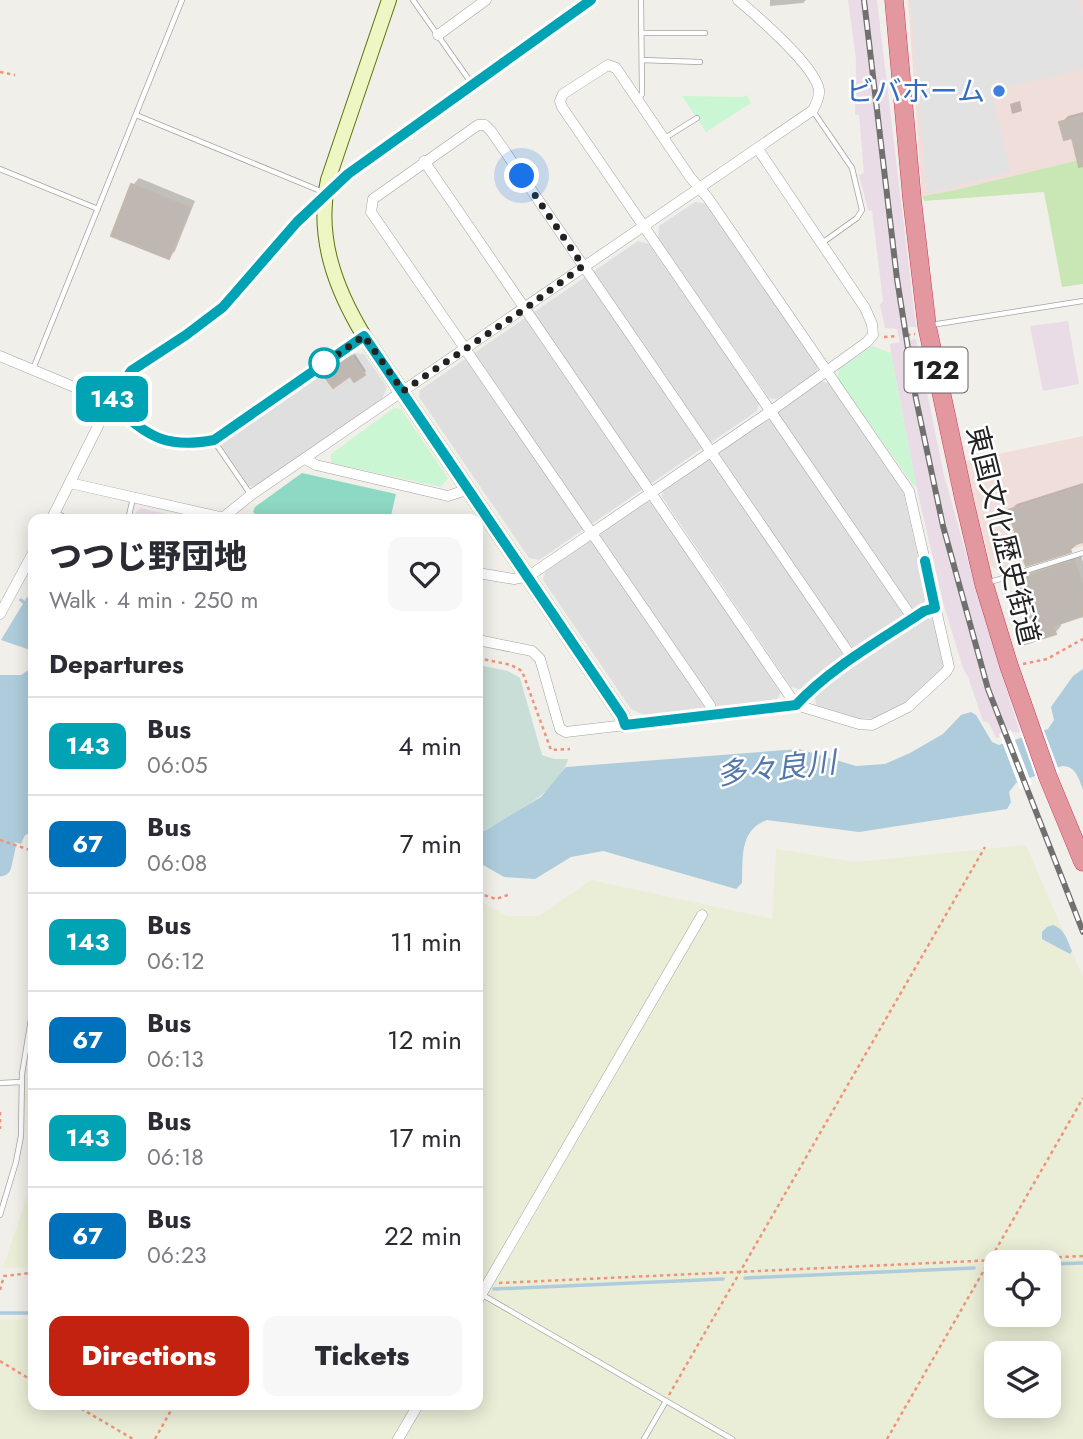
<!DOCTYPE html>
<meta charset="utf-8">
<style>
:root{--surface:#fff;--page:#f7f7f7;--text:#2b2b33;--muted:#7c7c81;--line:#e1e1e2;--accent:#c42210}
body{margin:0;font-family:Jost,"Noto Sans JP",sans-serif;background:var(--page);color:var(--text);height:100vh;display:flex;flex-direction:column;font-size:26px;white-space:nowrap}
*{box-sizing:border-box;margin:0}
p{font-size:23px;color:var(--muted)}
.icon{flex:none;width:38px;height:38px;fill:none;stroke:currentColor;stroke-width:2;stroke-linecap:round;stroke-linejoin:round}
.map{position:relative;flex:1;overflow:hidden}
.details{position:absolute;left:28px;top:514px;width:455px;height:896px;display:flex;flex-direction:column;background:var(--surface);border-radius:14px;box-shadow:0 4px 18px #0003}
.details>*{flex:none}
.badge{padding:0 14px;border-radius:10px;font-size:24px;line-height:46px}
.tools{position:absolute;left:984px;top:1250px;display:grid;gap:14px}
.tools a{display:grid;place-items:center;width:77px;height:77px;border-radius:14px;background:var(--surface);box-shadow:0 4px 18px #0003;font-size:35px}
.you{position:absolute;width:35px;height:35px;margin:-18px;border:5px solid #fff;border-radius:50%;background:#1a73e8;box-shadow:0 0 0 10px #1a73e833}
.map>.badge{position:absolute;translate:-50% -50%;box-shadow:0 0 0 4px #fff}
h2{padding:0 21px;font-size:26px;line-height:63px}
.round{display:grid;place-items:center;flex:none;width:74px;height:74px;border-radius:14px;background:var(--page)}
.head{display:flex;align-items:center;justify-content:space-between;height:119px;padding:0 21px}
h1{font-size:33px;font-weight:800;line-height:52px}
.cta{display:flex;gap:14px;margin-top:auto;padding:14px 21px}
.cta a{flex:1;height:80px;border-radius:14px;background:var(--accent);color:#fff;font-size:28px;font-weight:800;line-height:80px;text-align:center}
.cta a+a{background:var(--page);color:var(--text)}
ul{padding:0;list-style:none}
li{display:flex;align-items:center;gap:21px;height:98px;padding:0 21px;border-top:2px solid var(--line)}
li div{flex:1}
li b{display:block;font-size:26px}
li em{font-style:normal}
li .badge{min-width:77px;font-weight:700;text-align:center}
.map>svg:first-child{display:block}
.residential{fill:#e0dfdf}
.commercial{fill:#f0dedb}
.industrial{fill:#eadce6}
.farmland{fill:#eaeed7;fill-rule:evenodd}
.grass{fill:#c8e7b4}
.wetland{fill:#c8ded6}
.park{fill:#cbf6d3}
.pitch{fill:#8ed9c4}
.parking{fill:#e2e2e2}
.water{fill:#aeccdb}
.pier{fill:#fff}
.shadow{fill:#0003}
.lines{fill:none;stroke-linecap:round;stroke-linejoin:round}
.stream{stroke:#aeccdb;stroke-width:3.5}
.river{stroke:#aeccdb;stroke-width:23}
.building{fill:#bfb8b2;stroke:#c2b8ad;stroke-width:2}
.lane-casing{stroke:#a3a3a3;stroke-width:6}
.street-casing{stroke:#a3a3a3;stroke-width:11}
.secondary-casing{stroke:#5e740e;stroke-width:16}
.highway-casing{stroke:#cf375c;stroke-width:19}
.path{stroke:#f0937c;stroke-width:2.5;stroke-dasharray:3.5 3.5;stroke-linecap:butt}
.lane{stroke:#fff;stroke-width:4.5}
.street{stroke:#fff;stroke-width:10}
.secondary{stroke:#eef6c3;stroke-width:14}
.highway{stroke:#e2989e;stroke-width:18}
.rail-casing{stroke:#707070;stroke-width:6}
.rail{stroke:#fff;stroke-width:3.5;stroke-dasharray:10;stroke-linecap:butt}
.line-casing{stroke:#fff;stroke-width:16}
.line{stroke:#00a3b4;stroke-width:10}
.walk{stroke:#222;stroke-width:7;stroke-dasharray:0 12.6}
.shop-dot{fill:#3f7fe0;stroke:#fff;stroke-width:2.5}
.stop-dot{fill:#fff;stroke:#00a3b4;stroke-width:3.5}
.labels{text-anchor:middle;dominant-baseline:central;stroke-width:5;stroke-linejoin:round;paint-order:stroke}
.shield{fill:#fff;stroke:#646464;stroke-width:2}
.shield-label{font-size:26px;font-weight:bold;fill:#222}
.shop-label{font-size:28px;fill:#366cbe;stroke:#fff;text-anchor:end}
.street-label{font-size:28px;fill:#222;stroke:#fff}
.water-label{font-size:30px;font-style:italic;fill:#5477ab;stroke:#fff}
</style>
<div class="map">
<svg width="1083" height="1439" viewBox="0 0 1083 1439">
<rect width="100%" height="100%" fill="#f1efe9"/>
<!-- residential -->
<path class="residential" d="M695,202l11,2 112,161 -2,8 -39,26 -8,-1 -111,-160 1,-12z
M638,241l11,3 110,159 -2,8 -218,149 -10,-2 -110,-161 1,-7z
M353,353l11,1 23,33 -5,12 -127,88 -6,-1 -27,-39 1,-6z
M820,381l9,2 74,108 24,106 -4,8 -123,84 -9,-2 -129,-190 2,-10z
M643,501l11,2 127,188 -5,11 -129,14 -16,-7 -88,-129 3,-11z
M924,617l9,3 10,45 -2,5 -32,31 -34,17 -15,1 -44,-14 -2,-14z"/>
<!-- commercial -->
<path class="commercial" d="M908,0h175v159l-132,32 -29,5z
M1083,436v110l-83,25 -9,-5 -26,-105z"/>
<!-- industrial -->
<path class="industrial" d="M848,0h29l39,327h-10l2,13 8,-1 28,136 35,126 41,132 -6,-1 -18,6 -7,-15 -6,-2 -15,-44 -5,-9 -19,-62 -28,-121 -25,-132 -1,-9 10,-2 -3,-13 -12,-1 -5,-23 3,-4 -11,-90 -4,-1 -9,-35 5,-2 -5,-58h-4l1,-56z
M1068,321l11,63 -36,7 -13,-65z
M141,508l49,12h-56l2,-8z"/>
<!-- farmland -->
<path class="farmland" d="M1026,845l57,132v462h-1083v-116l1,-3 29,-1 2,-52 -29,1 30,-91v228h445v-505l29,16h32l52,-36 181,39 4,-70 79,13zM996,1262h52v52h-52zM996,1353h52v52h-52z"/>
<!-- grass -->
<path class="grass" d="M1083,159v125l-21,3 -18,-95 -120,9 -2,-5 29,-5z"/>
<!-- wetland -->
<path class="wetland" d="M478,665l30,6 12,7 22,77 12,4h14c-9,34 -55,54 -83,71l-7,2z"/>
<!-- park -->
<path class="park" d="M747,95l4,8 -45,29 -24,-36 61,1z
M872,346l19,7 25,132 -2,1 -77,-108 2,-9z
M394,408l7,1 47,69 -7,9 -110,-24v-9z"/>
<!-- pitch -->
<path class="pitch" d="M302,473l94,21 -6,26h-129l-8,-8 2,-5z"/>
<!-- parking -->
<path class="parking" d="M911,0h168l4,16v54l-92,20 19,82 -83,21z"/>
<!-- water -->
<path class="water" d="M27,597l6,4v50l-32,-11z
M33,667v165l-8,3 -4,9 -21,-6v-163h21z
M1083,669v121c-4,-11 -7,-24 -21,-24l-46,17 -7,9 2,10 -4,7 -148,23 -92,-12c-28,10 -24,38 -25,63l-6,6 -133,-38 -32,6 -36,22 -31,-2 -26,-15v-30l8,-2 55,-33 25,-30 233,-18 57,17 29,-2 25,-11 33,-19 18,-19 10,-3 5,3 16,27 7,3 49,-16 6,-9 -3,-13 22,-31z
M1053,925c12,4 14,15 19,26l-2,3 -28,-15v-7l5,-5z"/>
<!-- pier -->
<path class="pier" d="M1042,725l18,48 -23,8 -17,-48z
M1011,730l21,54 -12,5 -21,-55z"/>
<!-- shadow -->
<path class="shadow" d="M770,0h36l-3,3 -33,3z
M1020,101l2,10 -10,3 -2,-10z
M1083,112v40l-9,-16 -13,-13 7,-7z
M139,178l56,23 -20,50 -6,6 -36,-72z
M355,354l11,17 -2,2 -36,-1z
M1083,483v57l-13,10 -60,-40 7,-6z
M1081,555l2,7v52l-23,8 1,4 -6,7 -33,-3 6,-7 -12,-41 7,-7z"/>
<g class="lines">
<!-- stream -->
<path class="stream" d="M21,600l12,10
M1048,1264l35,-1
M745,1278l229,-10
M494,1289l229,-10
M0,1313h33"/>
<!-- river -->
<path class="river" d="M0,865l4,-18"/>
</g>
<!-- building -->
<path class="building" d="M1083,116v50l-4,1 -7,-29 -8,2 -5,-18z
M131,184l59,24 -21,51 -58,-23z
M352,356l13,19 -11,7 -4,-6 -17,12 -10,-14z
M1083,486v56l-14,4 2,6 -45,14 -18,-56z
M1074,561l9,26v29l-30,10 3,8 -31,10 -5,-15 9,-3 -15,-45z"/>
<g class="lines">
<defs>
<path id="lane" d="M413,0l59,84
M641,33h64
M642,60l58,2
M639,100l3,-6 -1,-94
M813,111l39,57 10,42 -5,8 -35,25
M136,115l187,77
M665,138l32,-20
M0,169l98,40
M931,325l152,-24
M33,369l149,-369
M214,441l37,54
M56,513l14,7
M128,520l5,-22
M987,583l96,-30
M0,1083l22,-1
M0,1215l16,-53 5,-26 1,-62 11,-67
M481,1294l251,145
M644,1439l22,-38"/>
<path id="street" d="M438,35l48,-35
M424,161l372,544c35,-38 85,-65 128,-93l11,-4
M0,356l98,41 50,36 18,8 22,4 26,-5 150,-104
M305,459l11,6 132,31 21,-7
M70,483l163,37
M51,520l58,-116 22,-33 55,-36 37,-28 74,-85 51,-48 243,-174
M220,520l31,-25 562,-385c3,-6 7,-13 6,-20 -4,-24 -62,-74 -81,-90
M478,573l36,6 15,-3 242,-165 96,-69 6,-7 -1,-11 -7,-16 -107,-159
M0,614l33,-61
M478,640l54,11 8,8 20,70 6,3 230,-27 63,19 13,1 36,-18 38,-35 3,-5 -40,-176 -201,-293 -18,-21 -74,-109 -8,-3 -45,29 -3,7 2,6 351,512
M711,716l-1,-11 -339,-493 2,-13 105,-74h7l6,6 362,528
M478,1300l224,-385
M398,1439l20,-34"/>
<path id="secondary" d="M389,0l-61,180c-12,57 7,108 36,156l258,380 3,9"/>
<path id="highway" d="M894,0l18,199 15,127 37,173 20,85 25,82 39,111 35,85"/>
</defs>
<!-- lane casing -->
<use href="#lane" class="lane-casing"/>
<!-- street casing -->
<use href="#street" class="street-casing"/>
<!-- secondary casing -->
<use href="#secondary" class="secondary-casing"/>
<!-- highway casing -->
<use href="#highway" class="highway-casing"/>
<!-- path -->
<path class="path" d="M0,72l15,3
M907,335l8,-1
M884,337l14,-1
M478,658l33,7 11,6 29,79 19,-1
M1023,664l24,-5 36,-20
M0,840l33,11
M31,850l2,-7
M478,893l18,6 12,-4
M0,1112v17
M499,1283l584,-27
M0,1290l4,-14 27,-3v31h2
M0,1361l33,20
M669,1395l316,-548
M75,1405l58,34
M155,1439l19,-34
M887,1439l196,-341"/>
<!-- lane -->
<use href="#lane" class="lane"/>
<!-- street -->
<use href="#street" class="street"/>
<!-- secondary -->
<use href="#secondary" class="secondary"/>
<!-- highway -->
<use href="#highway" class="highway"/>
<defs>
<path id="rail" d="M864,0l33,279 19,120 27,127 45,163 95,243"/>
</defs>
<!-- rail casing -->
<use href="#rail" class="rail-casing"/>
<!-- rail -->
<use href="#rail" class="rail"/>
</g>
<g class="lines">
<defs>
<path id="line" d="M591,0l-243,174 -51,48 -74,85 -37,28 -55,36 -22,33c40,30 52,46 105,36l150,-104 258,380 3,9 171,-20c35,-38 85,-65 128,-94l11,-3 -10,-47"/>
</defs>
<!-- line casing -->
<use href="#line" class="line-casing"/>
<!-- line -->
<use href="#line" class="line"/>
<!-- walk -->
<path class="walk" d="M324,363l-3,3 43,-30 39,55 123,-83 57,-42 -61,-90"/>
</g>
<!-- markers -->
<circle class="shop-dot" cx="999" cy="91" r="7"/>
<circle class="stop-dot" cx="324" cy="363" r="14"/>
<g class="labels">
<!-- shield labels -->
<rect class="shield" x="904.5" y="347.5" width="63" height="45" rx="5"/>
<g class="shield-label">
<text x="936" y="370">122</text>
</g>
<!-- shop labels -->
<g class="shop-label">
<text x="985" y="91">ビバホーム</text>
</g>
<!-- street labels -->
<g class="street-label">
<text transform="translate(1003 535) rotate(76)">東国文化歴史街道</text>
</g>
<!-- water labels -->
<g class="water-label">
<text transform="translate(776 768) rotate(-6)">多々良川</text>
</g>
</g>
</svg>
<div class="tools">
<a><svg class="icon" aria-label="locate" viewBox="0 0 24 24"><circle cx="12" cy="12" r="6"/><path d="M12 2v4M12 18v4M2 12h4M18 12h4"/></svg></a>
<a><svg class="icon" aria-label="layers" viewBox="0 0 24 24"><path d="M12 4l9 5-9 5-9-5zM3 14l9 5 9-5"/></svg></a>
</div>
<div class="you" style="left:522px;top:176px"></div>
<b class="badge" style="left:112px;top:399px;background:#00a3b4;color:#fff">143</b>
<section class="details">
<div class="head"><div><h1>つつじ野団地</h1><p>Walk · 4 min · 250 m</p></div><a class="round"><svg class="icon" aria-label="heart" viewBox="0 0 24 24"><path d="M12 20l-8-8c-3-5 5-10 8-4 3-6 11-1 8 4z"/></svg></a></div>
<h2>Departures</h2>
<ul>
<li><span class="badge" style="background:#00a3b4;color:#fff">143</span><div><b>Bus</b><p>06:05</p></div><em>4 min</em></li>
<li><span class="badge" style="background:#0072bc;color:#fff">67</span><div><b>Bus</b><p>06:08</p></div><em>7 min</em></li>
<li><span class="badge" style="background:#00a3b4;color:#fff">143</span><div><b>Bus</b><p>06:12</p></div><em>11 min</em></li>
<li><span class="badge" style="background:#0072bc;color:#fff">67</span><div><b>Bus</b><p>06:13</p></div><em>12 min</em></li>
<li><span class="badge" style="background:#00a3b4;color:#fff">143</span><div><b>Bus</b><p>06:18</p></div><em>17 min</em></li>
<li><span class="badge" style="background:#0072bc;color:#fff">67</span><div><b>Bus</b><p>06:23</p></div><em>22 min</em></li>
</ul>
<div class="cta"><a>Directions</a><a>Tickets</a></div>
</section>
</div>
